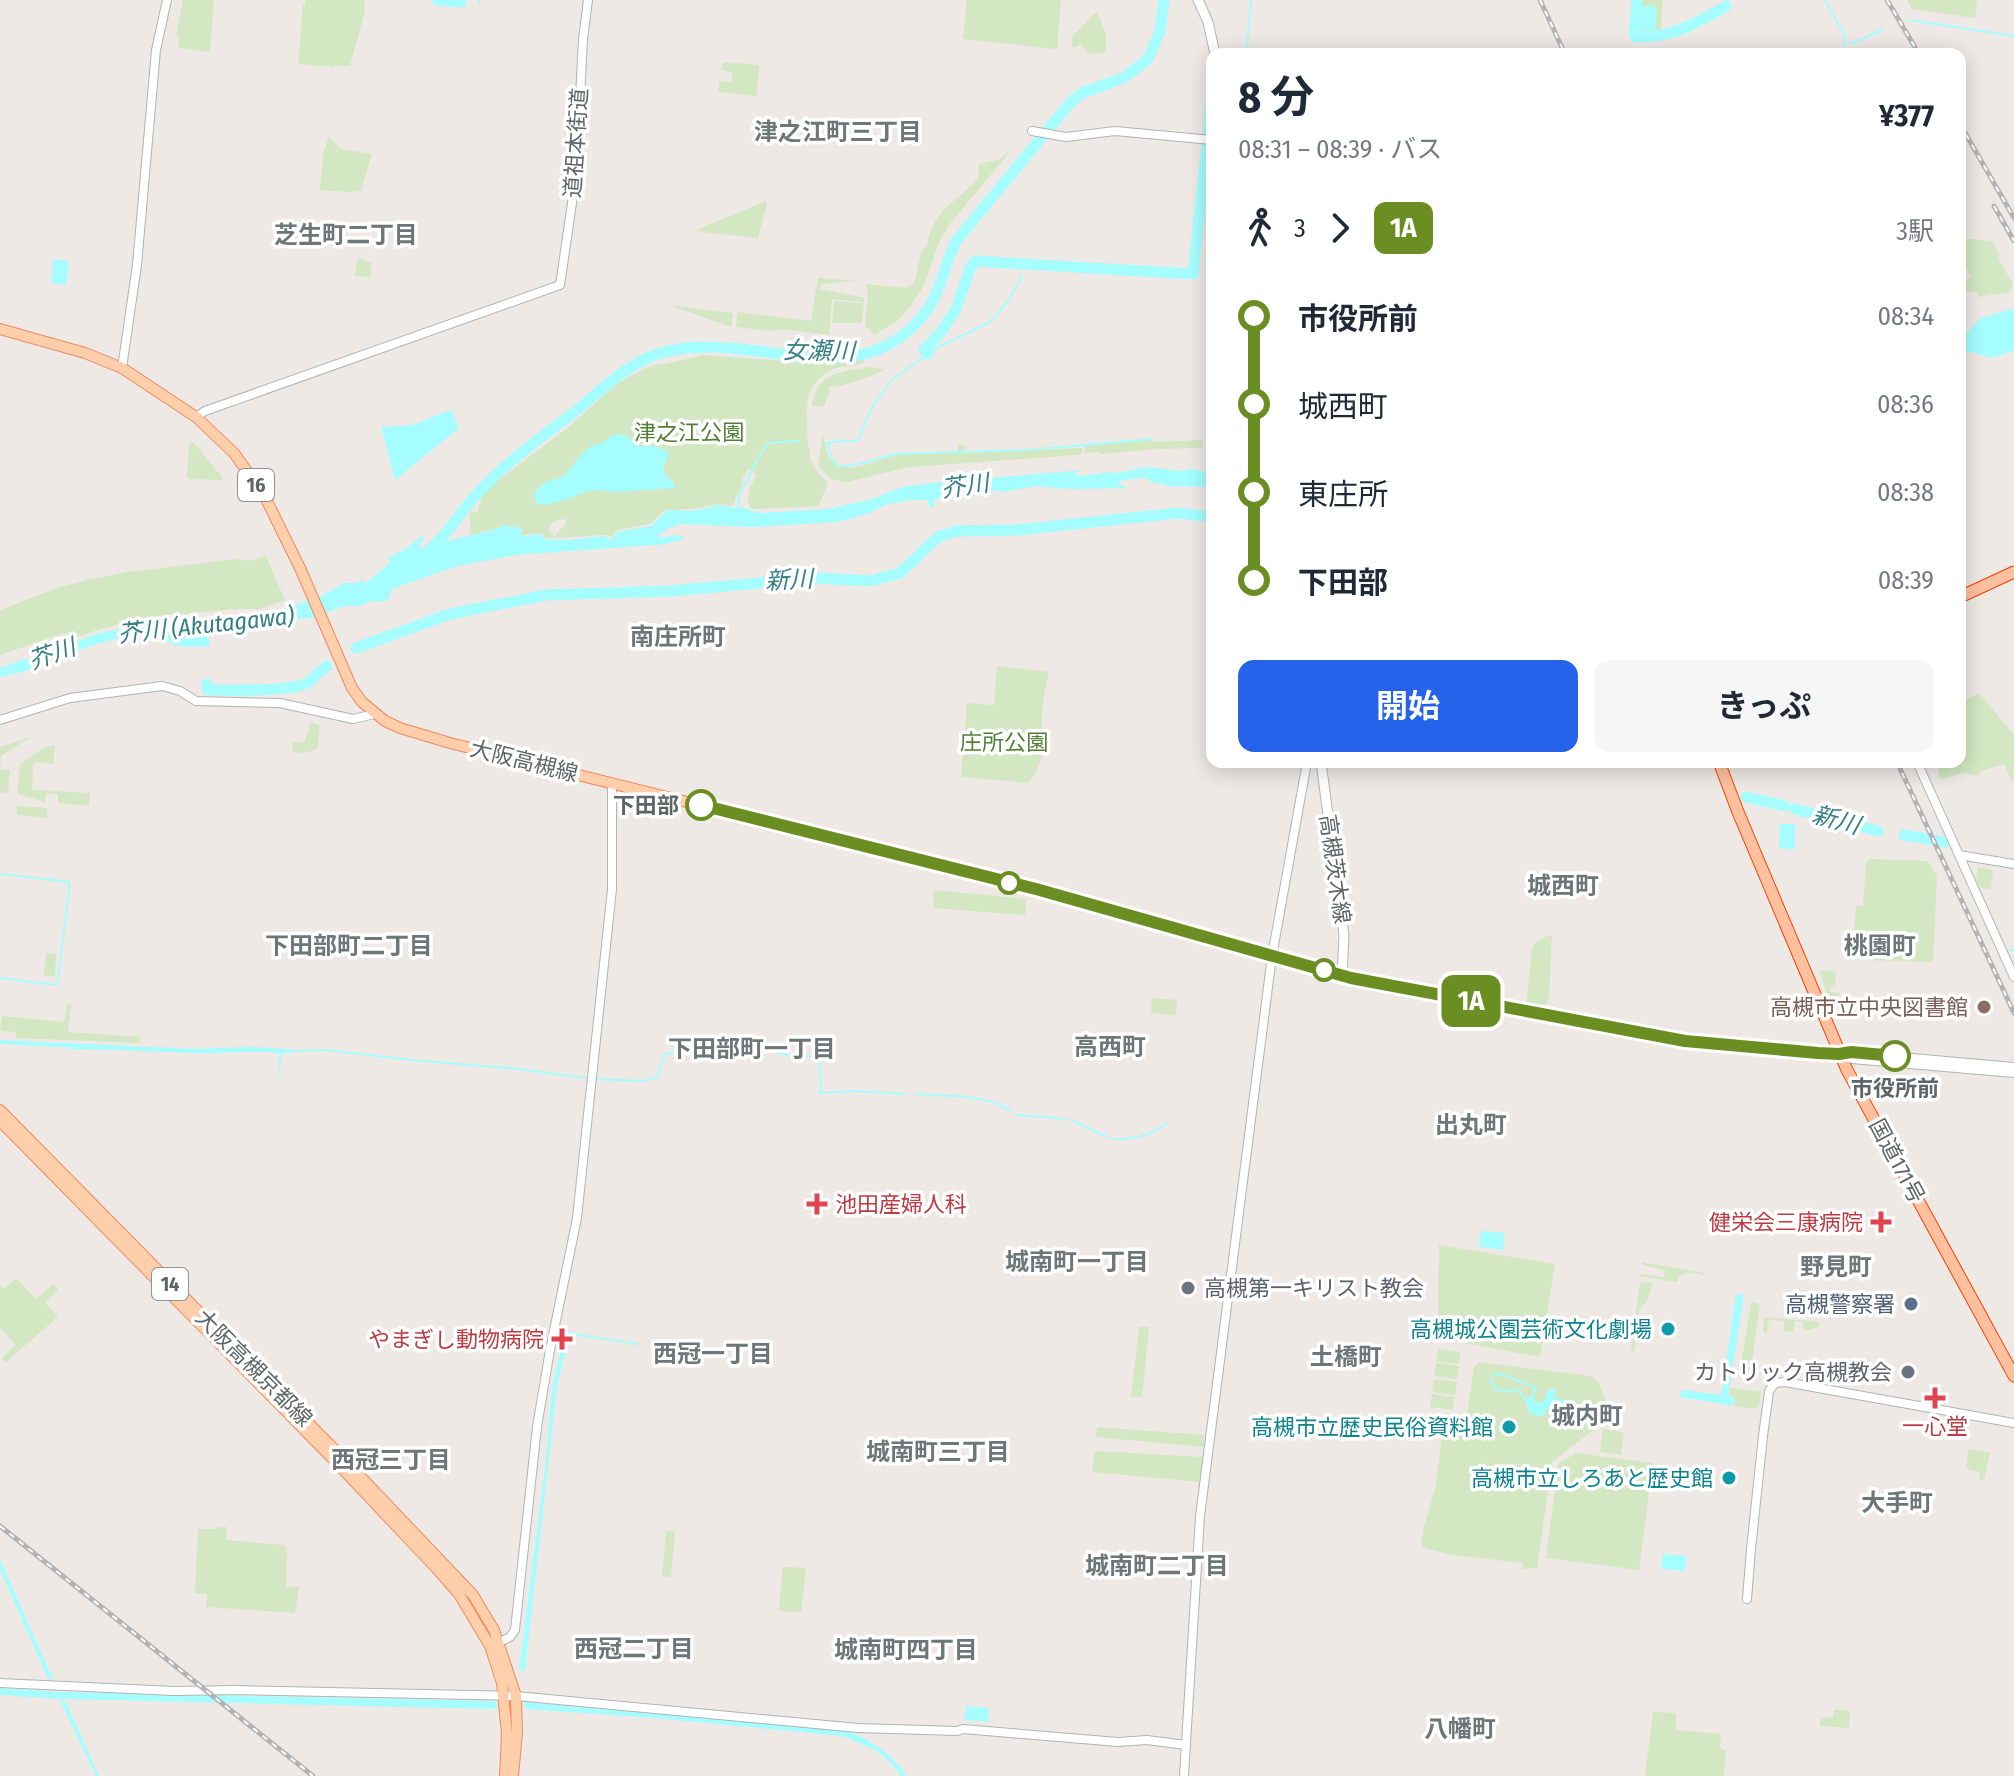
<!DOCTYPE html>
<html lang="ja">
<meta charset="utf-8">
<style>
:root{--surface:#fff;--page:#f6f6f7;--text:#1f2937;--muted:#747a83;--accent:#2563eb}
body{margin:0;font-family:"Fira Sans Condensed","Noto Sans JP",sans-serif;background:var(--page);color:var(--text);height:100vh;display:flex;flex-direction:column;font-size:30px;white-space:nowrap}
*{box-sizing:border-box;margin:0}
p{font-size:26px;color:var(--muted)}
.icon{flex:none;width:44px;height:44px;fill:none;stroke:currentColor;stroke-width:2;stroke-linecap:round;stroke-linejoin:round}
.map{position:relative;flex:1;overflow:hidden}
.drawer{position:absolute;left:1206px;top:48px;width:760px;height:720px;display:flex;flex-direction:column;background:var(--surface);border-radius:16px;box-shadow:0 4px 20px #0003}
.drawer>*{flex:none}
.badge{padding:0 16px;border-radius:12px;font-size:28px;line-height:52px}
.map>.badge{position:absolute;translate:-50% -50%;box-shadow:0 0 0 4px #fff}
.legs{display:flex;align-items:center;gap:12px;height:88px;padding:0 32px;font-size:26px}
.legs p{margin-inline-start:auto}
.overview{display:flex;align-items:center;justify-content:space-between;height:136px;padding:0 32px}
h1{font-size:44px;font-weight:700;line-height:60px}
.cta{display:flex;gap:16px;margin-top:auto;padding:16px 32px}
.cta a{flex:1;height:92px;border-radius:16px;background:var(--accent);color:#fff;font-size:32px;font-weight:700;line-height:92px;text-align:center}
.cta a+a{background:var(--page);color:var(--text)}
ul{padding:0 32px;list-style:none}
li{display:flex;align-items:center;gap:28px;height:88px;font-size:30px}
li i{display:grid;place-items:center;width:12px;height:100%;margin:0 10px;background:currentColor}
li i::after{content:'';width:20px;height:20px;margin:-10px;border:6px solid;border-radius:50%;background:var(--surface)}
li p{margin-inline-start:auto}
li:first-child i{background:linear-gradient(#0000 50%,currentColor 0)}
li:last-child i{background:linear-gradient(currentColor 50%,#0000 0)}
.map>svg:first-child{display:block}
.green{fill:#d2e7c2}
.water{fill:#a6fdff}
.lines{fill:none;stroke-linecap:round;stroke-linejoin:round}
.stream{stroke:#a6fdff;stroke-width:2}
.river{stroke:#a6fdff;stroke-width:11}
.tertiary-casing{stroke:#aeb4b5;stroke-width:10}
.secondary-casing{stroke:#b0b6b8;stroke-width:11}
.primary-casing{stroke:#f1895d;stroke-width:12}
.trunk-casing{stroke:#f44201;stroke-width:13}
.tertiary{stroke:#fff;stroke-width:8}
.secondary{stroke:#fff;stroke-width:9}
.primary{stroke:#ffceab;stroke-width:10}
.trunk{stroke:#fec09e;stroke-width:11}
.rail-casing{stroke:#b2b3b4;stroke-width:5}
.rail{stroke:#fff;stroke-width:2;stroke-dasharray:6;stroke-linecap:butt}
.line-1-casing{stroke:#fff;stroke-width:18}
.line-1{stroke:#6b8e23;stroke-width:12}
.stop-1-dot{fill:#fff;stroke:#6b8e23;stroke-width:4}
.education-dot{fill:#8d6e63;stroke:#fff;stroke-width:3}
.health-dot{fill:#e0444e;stroke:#fff;stroke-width:3}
.worship-dot{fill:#6b7280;stroke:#fff;stroke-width:3}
.service-dot{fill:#5c6f8a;stroke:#fff;stroke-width:3}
.culture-dot{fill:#0f9aa8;stroke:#fff;stroke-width:3}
.labels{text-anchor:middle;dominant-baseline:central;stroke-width:7;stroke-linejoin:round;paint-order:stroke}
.shield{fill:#fff;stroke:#8e9394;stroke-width:2}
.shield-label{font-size:20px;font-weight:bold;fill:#5d6566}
.street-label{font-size:22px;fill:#5d6566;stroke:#fff}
.park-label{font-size:22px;fill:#507f33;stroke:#fff}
.stop-label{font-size:22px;font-weight:bold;fill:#5d6566;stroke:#fff;text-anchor:end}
.education-label{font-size:22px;fill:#785e54;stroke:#fff;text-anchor:end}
.health-label{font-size:22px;fill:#be3a42;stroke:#fff;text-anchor:end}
.worship-label{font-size:22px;fill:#5b616d;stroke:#fff;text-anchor:start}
.service-label{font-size:22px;fill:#4e5e75;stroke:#fff;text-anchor:end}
.culture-label{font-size:22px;fill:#0d838f;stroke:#fff;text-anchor:end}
.neighbourhood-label{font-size:24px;font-weight:bold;fill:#6e7778;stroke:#fff}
.water-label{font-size:24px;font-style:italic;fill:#347e85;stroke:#fff}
</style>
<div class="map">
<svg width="2014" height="1776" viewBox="0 0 2014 1776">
<rect width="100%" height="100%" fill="#efe9e6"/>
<!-- green -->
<path class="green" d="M183,0h31l-4,52 -32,-4 1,-11 -3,-1z
M305,0h59l1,11 -15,55 -16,-1v2l-36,-3 5,-59h2z
M967,0h94l-4,49 -94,-10z
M1638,0h25l-3,35h-25z
M1907,0h70l-2,18 -63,-9z
M1095,13h3l8,22v15l-3,3 -14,1 -10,-10 -2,3h-5v-10z
M723,62l35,3 1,2 -2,27 -2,2 -35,-4 -2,-2 1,-9 13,1v-10l-11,-2z
M329,137l12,12 31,5 -11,37 -13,1 -28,-2 3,-36z
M1013,148l-64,77 -10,17 -15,43 -14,22 -14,15 -22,13 -9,-10 3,-29 -2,-12 39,4 9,-4 8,-34 5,-4c5,-35 29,-44 51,-67l1,-15 19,-4z
M766,201l1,2 -9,35 -64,-7z
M1960,238l32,3 8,15 -2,2 15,26 -3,8 -31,5 -2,-5 -17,-1v-10l11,-3 -11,-23z
M359,258l12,5v14l-16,-1 2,-15z
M818,278l39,3 -35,3 -1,5 43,9v4l-32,-3 -3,36 -46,-6 -12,2 -35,-4 1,-15 74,9z
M834,301l30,2 -2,20h-30z
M669,305l64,8 -2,14z
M703,355c52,3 108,11 159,3l2,5c-14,4 -29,2 -41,12 -6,5 -12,12 -14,20 -4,16 -2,53 3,68 4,8 9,14 16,19l-9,24 -64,3 -5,-1c-5,-12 1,-23 7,-34l-9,-5 -7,13 2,2 -7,12 -3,10 -14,-2 -26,5 -28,1 -15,14 -33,6 -5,6 -8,-1 -49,3 1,-4 10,-10v-4l-4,-1c-7,2 -13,4 -14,12l5,3v4h-8l-3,-5 -19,2h-2l2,-8 -7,1 -1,-3 -5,2 -2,-3 -8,4 -31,7 2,-13 -2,-8 2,-3 4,2 3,-2 3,-13 15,-16 70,-53 52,-46 24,-13 18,-7 5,1z
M870,367l12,2 7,-2 -17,9 -36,11 -2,-2 -6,4 3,3 -4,5 -3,10 -12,-1c4,-35 30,-34 58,-39z
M823,434c1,8 4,27 15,31 16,8 40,-6 56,-9 20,-5 43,-2 64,-3v-8h7l-1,7 -3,1 121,-5v5l-4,2 -169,12 -62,15 -16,-3 -13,-13z
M1153,440l1,2 49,-2 -1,8 -47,1 -53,5 -4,-2 -13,1v-8z
M193,442l30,36 -1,2 -33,-1 -2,-3 2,-31z
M266,556l19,44 -25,9h-24l-89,8 -50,13 -24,9 -5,-1 -4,-5 -64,22v-45l57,-22 30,-8 40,-8 110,-13 11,2z
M997,666l52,6c-3,13 -6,26 -7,38 -2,29 7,48 -14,73l-67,-6 6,-74 27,2z
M1979,693l35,42v45h-3l-7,-16 -23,7 -2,5 -16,-3 -22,7 -2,-4v-14h21v-60z
M311,722l8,3 -1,24 -14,4 -12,-1 1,-10 11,1z
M32,736l-31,20 -1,13 10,1 -2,23 -8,-1v-45z
M47,746h8l-2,18 -18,-2 -2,4 -1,24 58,3 -1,13 -31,-3v-9l-12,-1 -1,9 -26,-7 -2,-2 3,-29z
M17,806l30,2 1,10 -31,-3z
M1870,859l57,2 10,15 -4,86 -64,-2 1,-16h-5l-4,-5v-5l-7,-1 2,-27h7l3,-44z
M1978,867l15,3 -2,19 -10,-1 -5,-10z
M934,890l92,9 -1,16 -92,-7z
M1552,935l-3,64 -4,9 -19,-4 6,-56c4,-8 11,-11 20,-13z
M46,953l10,1 -1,22h-11z
M1819,970l17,2 -1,15h-4l-1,5 10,1v3h-12z
M1152,998l25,2 -1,16 -25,-4z
M69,1004l2,1 -3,27 72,5 -1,6 -123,-5v-6l-16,-1 2,-15 62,6 3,-17z
M1084,1036l22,3 -1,11 -20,-2z
M1439,1245l116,19 -15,93 -102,-19z
M1642,1262l61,11 4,2 -22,-3 1,2 -7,2 -2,6 -37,-6 1,-2 23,3 1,-7 -23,-5z
M16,1278l20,21 17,-15 5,6 -13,13 13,14 -52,45 -4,-4 14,-13 -16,-17v-43l4,4z
M1640,1282l13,1 -6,18 -8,9 -4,40 -2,2 -2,-2z
M1751,1302l9,2 -10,70 -10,-2z
M1764,1317l56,5 -1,5 -15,4 -1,-9 -8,-1 -2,10 -5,1 -4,-2v-9l-15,-2 -2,15 -4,-3z
M1139,1327h10l-7,70h-11z
M1438,1349l23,3 -2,12 -23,-3z
M1479,1362l112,14 7,6 9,20 17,3 -3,18 -17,-1 -52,40 -15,106 -14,1v-6l-71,-8 -31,-8 2,-17 12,-41 9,-67 14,1 9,-9 7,-47z
M1436,1363l23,3 -2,13 -23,-3z
M1434,1379l23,3 -2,13 -23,-3z
M1730,1388l31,4 -2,13 -5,4 -20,-3 1,-9 -6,-1z
M1432,1394l22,3 -1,13 -23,-3z
M1097,1427l107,8v12l-108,-10z
M1603,1429l21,3 -3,23 -21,-3z
M1969,1449l21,4 -6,27 -5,-1 1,-7 -13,-3 -1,-4z
M1095,1451l108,6 -3,25 -108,-10z
M1576,1453l77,10 -14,107 -93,-12 12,-94z
M216,1527h11l-1,13 58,5 3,5 -1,36 13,1 -4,26 -89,-6 1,-13 -12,-1 3,-64h18z
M666,1531l9,1 -4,45 -9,-1z
M783,1567l23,1 -5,44 -22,-1z
M1834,1710l16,1 -1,17 -29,-2 1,-9 12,1z
M1653,1712l23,1v17l45,4 -1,13 6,5 -2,24h-79z"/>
<!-- water -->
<path class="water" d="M1642,6l15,1 -2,24 -15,-1z
M53,259l16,2 -3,24 -15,-2z
M2014,308v43l-24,7 -17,-6 -13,3v-21l7,-1 14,-15z
M451,410l8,18 -64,52 -14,-53 31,-2z
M618,434c13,1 11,6 20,11 6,2 12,1 17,1l4,3h6l4,5 -5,12v7l11,11v4l-57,4 -20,-2 -16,3 -14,6 -22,6 -8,-1 -3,-3v-10c4,-3 7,-6 11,-9 6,-3 13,-2 19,-7 12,-14 19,-30 40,-33l4,-5z
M1147,467l34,4 14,-2 17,4v14l-46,-1 -4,-2 -9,-1 -8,-5h-7l-18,3 -2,3 6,2 1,2 -54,1 -35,-3 -33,6 -15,-3 -41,2 -6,2 1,6h-8l1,8h-5l-3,-7h-16l-23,4 -19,9 -30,9 -87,5 -72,-3 -11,4 -12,8c8,4 19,-4 27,1l-1,2 -17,5 -149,11 -60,11 -65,23 -3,10 -8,3 -9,-1 -12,5h-16l-32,12 -50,3 -17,3h-20l-26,4 -37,1 -23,4 -39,10 -21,7 -9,6 -24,6 -20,9 -26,6v-9l103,-36 55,-9 107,-8 56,-19 23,-13h13l6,-4 2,5 25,-21 -2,-5 19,-10 16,-13 1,5 -5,4v4l10,-3 60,-14 19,-7 2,4 5,-3 1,3 7,-1 -3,7 3,2 19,-2 2,5 24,1 37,-4 4,3h3l5,-7 34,-6 15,-15 6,-1 21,1 26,-6 18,3 6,-1 9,4 10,2 65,-4 42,-9 33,-13 29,-4 153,-13 -12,4 10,2 25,-4 9,1z
M1780,824h15v25l-16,-1z
M0,1040l193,9 58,-2 39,2v4h-8l-5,32 2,-32c-29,-3 -58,1 -87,0 -64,-2 -128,-6 -192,-9z
M1481,1231l24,2 -2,17 -24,-3z
M1736,1294l8,1 -16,101 7,1 -2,9 -53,-9 1,-6 3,-1 37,5z
M565,1332h5l-13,55 -32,284 -6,-1 27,-211 6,-71z
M1534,1385l3,2 -3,11 1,4h7l3,-3 2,-8 4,-2 5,1 -1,8 17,3 1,-2 3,4 -1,5 -5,2 -4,-3 -13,-3 -5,4 -4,8 -12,-1 -4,-5 -2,-10 7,-6z
M1663,1554l24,2 -2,15 -24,-2z
M0,1559l53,120h-5l-48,-109z
M0,1688l61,4 435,9 1,8 -434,-10 -1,4 4,-1 33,74h-3l-37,-77 -59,-4z
M524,1702l322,29c27,9 45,23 61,45h-6l-14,-17 -12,-9 -33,-14 -188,-18 -129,-9z
M966,1706l23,2 -1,14 -24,-2z"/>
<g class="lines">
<!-- stream -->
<path class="stream" d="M1825,0l20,36 -1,18
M479,3v-3
M1910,20l104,16
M1848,42l6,1 29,-14
M1246,54l5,-54
M828,443l3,15 6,7 8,1 19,-3 31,-9 134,-4 124,-11
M825,444l13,-3h19l16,-35 18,-25 42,-31 57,-28 18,-21 14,-25
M737,507l3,-13 20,-40 8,-10 8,-2 23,-1
M0,874l70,8 -13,103 -57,-7
M2010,950h4
M69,1048l42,1
M289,1051l38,-1 84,10 108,9 67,9
M598,1079l43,2 17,-4 6,-23 69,-10h33l-1,6 32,7 21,-2 3,25 -1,13 35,-2 50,3
M916,1094c32,3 68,-1 95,17
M1017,1115l49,4
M1071,1120l37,17
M1114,1139c20,0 37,-3 53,-16
M568,1333l70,11
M1526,1401l-8,-11h-6l-4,2 -13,-3 -4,-6 2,-8c15,-3 25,8 39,11"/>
<!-- river -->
<path class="river" d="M437,0l24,2
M1637,0l-3,35 2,2c37,1 58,-13 90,-31
M1208,135l4,-41
M958,304l12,-35 5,-8 218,13 14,-129
M928,354l-4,-4 17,-18 15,-23
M428,551c18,-14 28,-33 43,-50 29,-35 71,-64 106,-91 22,-18 42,-38 68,-51 94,-43 214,52 284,-52 14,-21 16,-46 28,-67l113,-137 12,-10 41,-15 22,-16 5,-7 10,-24 4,-31
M160,627c12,15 25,16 43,13l1,2
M356,648l94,-34 96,-19 123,-4 150,-13 51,3 30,-8 38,-36 19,-6 60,-1 161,-17 34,4
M207,684v5l3,1c20,0 81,2 97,-7 8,-5 13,-13 20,-17
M1746,797l39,9
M1795,809l83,22
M1904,835l40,7"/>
<defs>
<path id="tertiary" d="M1032,131l34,6 49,-6 97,9
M122,368l15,-103 19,-215 11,-50
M196,417l9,-6 355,-126 16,-109 7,-137 5,-39
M0,720l70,-22 92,-12 18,5 16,10 84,2 73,16 21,-5
M1917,762l42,93
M2014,864l-55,-9 55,122
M1840,1054l16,-1 158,14
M1840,1055l12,4 162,14
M1747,1599l4,-50 12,-113 6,-45 6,-8 10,-1 229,41
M495,1644l15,-7 5,-7 22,-203 13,-77 27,-132 35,-329v-106
M0,1683l174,8 62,-1 280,6 342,32 99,3 6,-2 155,13 29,-2 39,5
M1184,1776l16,-260 72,-560 35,-194"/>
<path id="secondary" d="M1198,0l10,22 7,32
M1321,762l23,173 -2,41"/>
<path id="primary" d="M0,329l85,24 37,15 74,49 38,36 31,44 35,71 52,120 10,14 23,19 15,7 50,15 586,146 315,89 334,63 154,13
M0,1110l341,346 132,139 21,35 22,66 1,37 -4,43
M0,1121l336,341 100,106 23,26 31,52 12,37 5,51 -2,42"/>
<path id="trunk" d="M1960,597l54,-25
M1719,762l19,50 109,258 167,306"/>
</defs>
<!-- tertiary casing -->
<use href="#tertiary" class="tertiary-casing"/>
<!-- secondary casing -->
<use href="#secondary" class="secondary-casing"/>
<!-- primary casing -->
<use href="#primary" class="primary-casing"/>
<!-- trunk casing -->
<use href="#trunk" class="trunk-casing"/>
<!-- tertiary -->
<use href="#tertiary" class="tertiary"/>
<!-- secondary -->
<use href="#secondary" class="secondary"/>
<!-- primary -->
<use href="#primary" class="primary"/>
<!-- trunk -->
<use href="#trunk" class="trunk"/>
<defs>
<path id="rail" d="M1540,0l25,54
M1887,0l32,54
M1960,124l54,94
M1994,206l20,35
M1897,762l117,251
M0,1526l313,250"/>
</defs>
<!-- rail casing -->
<use href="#rail" class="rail-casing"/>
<!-- rail -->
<use href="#rail" class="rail"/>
</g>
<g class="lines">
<defs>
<path id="line-1" d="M701,805l335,84 315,89 334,63 133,12 21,1 12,-2 44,4"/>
</defs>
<!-- line-1 casing -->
<use href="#line-1" class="line-1-casing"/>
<!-- line-1 -->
<use href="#line-1" class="line-1"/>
</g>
<!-- markers -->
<g class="stop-1-dot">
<circle cx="701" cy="805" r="14"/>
<circle cx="1009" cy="883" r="10"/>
<circle cx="1324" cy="970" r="10"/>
<circle cx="1895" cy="1056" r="14"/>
</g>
<circle class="education-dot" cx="1984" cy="1007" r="8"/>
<g class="health-dot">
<path d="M813 1192h8v8h8v8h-8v8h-8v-8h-8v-8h8z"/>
<path d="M1877 1210h8v8h8v8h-8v8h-8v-8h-8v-8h8z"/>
<path d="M558 1327h8v8h8v8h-8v8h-8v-8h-8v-8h8z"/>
<path d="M1931 1386h8v8h8v8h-8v8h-8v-8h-8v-8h8z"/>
</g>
<g class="worship-dot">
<circle cx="1188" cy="1288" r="8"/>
<circle cx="1908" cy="1372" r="8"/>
</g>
<circle class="service-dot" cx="1911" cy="1304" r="8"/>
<g class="culture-dot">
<circle cx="1668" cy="1329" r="8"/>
<circle cx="1509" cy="1427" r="8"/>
<circle cx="1729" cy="1478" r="8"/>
</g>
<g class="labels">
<!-- shield labels -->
<g class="shield">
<rect x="238" y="469" width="36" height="32" rx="6"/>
<rect x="152" y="1268" width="36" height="32" rx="6"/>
</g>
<g class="shield-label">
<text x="256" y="485">16</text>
<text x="170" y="1284">14</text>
</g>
<!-- street labels -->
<g class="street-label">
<text transform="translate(576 143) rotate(-86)">道祖本街道</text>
<text transform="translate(524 761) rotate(14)">大阪高槻線</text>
<text transform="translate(1335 869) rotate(82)">高槻茨木線</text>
<text transform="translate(1897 1161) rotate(62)">国道171号</text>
<text transform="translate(254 1368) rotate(45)">大阪高槻京都線</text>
</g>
<!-- park labels -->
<g class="park-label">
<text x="689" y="432">津之江公園</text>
<text x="1004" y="742">庄所公園</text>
</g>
<!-- stop labels -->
<g class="stop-label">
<text x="679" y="805">下田部</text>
<text x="1895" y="1088" text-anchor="middle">市役所前</text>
</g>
<!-- education labels -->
<g class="education-label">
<text x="1968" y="1007">高槻市立中央図書館</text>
</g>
<!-- health labels -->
<g class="health-label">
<text x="835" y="1204" text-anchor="start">池田産婦人科</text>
<text x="1863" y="1222">健栄会三康病院</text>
<text x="544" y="1339">やまぎし動物病院</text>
<text x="1935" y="1426" text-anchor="middle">一心堂</text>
</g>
<!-- worship labels -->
<g class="worship-label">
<text x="1204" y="1288">高槻第一キリスト教会</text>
<text x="1892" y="1372" text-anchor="end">カトリック高槻教会</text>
</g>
<!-- service labels -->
<g class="service-label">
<text x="1895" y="1304">高槻警察署</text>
</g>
<!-- culture labels -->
<g class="culture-label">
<text x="1652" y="1329">高槻城公園芸術文化劇場</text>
<text x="1493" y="1427">高槻市立歴史民俗資料館</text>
<text x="1713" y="1478">高槻市立しろあと歴史館</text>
</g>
<!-- neighbourhood labels -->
<g class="neighbourhood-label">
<text x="838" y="132">津之江町三丁目</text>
<text x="346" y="235">芝生町二丁目</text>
<text x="678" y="637">南庄所町</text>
<text x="1563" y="886">城西町</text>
<text x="349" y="946">下田部町二丁目</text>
<text x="1880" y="946">桃園町</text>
<text x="1110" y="1047">高西町</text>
<text x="752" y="1049">下田部町一丁目</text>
<text x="1471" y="1125">出丸町</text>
<text x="1077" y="1262">城南町一丁目</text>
<text x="1836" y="1267">野見町</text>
<text x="713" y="1354">西冠一丁目</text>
<text x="1346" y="1357">土橋町</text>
<text x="1587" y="1416">城内町</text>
<text x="938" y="1452">城南町三丁目</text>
<text x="391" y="1460">西冠三丁目</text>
<text x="1897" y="1503">大手町</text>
<text x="1157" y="1566">城南町二丁目</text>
<text x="634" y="1649">西冠二丁目</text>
<text x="906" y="1650">城南町四丁目</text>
<text x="1460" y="1729">八幡町</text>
</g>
<!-- water labels -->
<g class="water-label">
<text transform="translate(819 351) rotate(1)">女瀬川</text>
<text transform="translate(965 486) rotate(-8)">芥川</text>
<text transform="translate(789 580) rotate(-3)">新川</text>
<text transform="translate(206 625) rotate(-6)">芥川 (Akutagawa)</text>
<text transform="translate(52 654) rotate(-19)">芥川</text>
<text transform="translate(1836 820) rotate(15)">新川</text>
</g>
</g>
</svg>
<b class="badge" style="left:1471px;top:1001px;background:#6b8e23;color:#fff">1A</b>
<section class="drawer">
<div class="overview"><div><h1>8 分</h1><p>08:31 – 08:39 · バス</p></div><b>¥377</b></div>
<div class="legs"><svg class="icon" aria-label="walk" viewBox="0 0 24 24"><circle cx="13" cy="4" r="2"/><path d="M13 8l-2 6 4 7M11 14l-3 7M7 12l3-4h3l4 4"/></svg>3<svg class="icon" aria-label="forward" viewBox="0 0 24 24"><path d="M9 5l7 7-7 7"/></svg><b class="badge" style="background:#6b8e23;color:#fff">1A</b><p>3駅</p></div>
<ul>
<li><i style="color:#6b8e23"></i><b>市役所前</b><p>08:34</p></li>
<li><i style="color:#6b8e23"></i><span>城西町</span><p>08:36</p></li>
<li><i style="color:#6b8e23"></i><span>東庄所</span><p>08:38</p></li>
<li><i style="color:#6b8e23"></i><b>下田部</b><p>08:39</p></li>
</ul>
<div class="cta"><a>開始</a><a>きっぷ</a></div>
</section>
</div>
